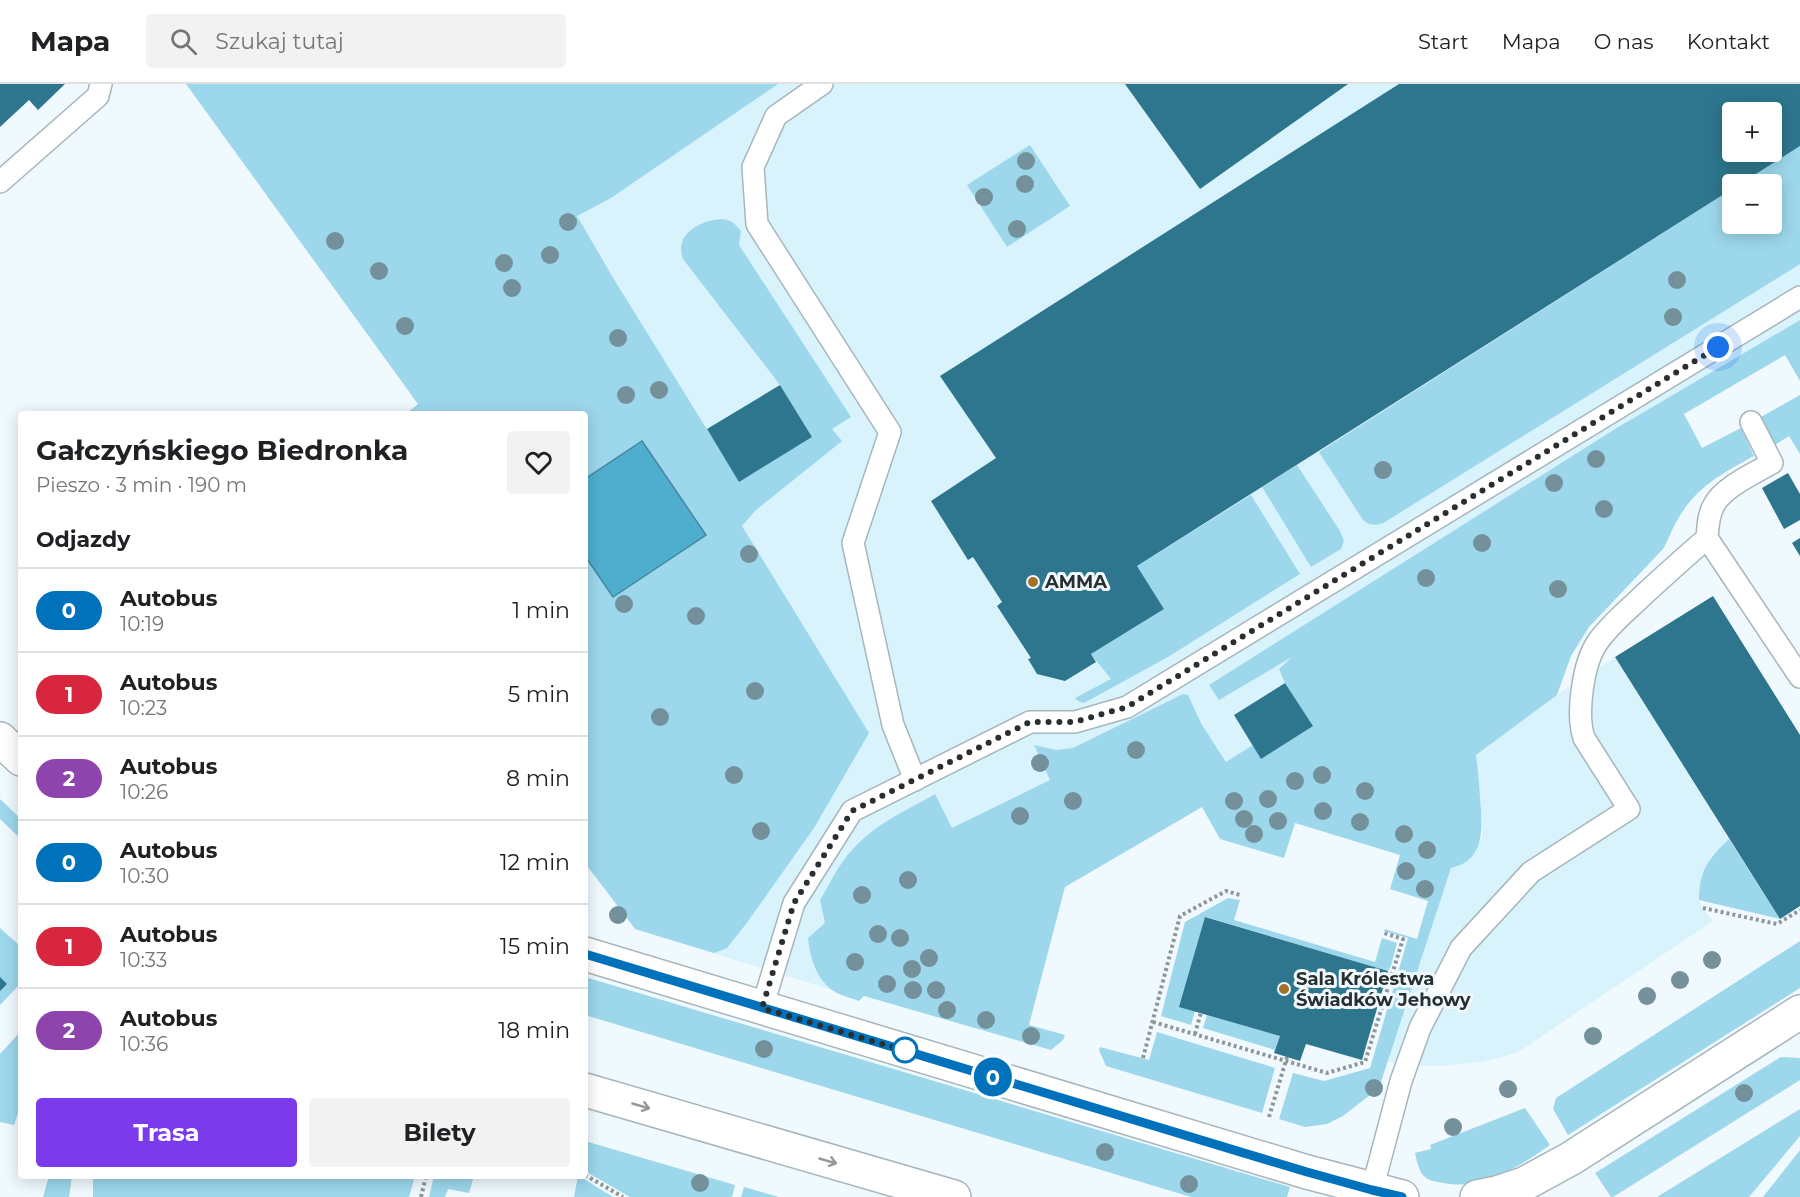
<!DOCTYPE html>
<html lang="pl">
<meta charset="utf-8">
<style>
:root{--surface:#fff;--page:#f2f2f2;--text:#202124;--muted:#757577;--line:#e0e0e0;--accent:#7c3aed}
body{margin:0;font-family:Montserrat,sans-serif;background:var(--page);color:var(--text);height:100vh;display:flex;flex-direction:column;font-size:22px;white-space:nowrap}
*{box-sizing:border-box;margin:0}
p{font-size:20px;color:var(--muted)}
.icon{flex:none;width:33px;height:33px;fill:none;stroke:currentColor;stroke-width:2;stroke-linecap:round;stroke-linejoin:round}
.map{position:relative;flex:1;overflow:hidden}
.side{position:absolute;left:18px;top:327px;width:570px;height:768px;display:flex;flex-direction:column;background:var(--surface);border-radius:6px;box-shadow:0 3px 15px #0003}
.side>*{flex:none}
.badge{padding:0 12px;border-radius:20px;font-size:21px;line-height:39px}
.tools{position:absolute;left:1722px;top:18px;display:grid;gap:12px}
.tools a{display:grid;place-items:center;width:60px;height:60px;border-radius:6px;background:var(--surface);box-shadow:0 3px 15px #0003;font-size:30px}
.you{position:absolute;width:30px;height:30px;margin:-15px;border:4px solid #fff;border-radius:50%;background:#1a73e8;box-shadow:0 0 0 9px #1a73e833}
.map>.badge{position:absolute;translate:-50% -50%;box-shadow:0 0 0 3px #fff}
h2{padding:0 18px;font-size:22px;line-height:54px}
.round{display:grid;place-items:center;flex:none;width:63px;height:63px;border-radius:6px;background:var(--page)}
.head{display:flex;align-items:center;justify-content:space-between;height:102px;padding:0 18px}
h1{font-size:28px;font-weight:700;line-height:45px}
.button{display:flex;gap:12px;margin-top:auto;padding:12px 18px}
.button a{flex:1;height:69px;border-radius:6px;background:var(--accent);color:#fff;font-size:24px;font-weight:700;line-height:69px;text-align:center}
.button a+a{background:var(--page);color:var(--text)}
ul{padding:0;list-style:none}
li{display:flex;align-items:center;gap:18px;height:84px;padding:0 18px;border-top:2px solid var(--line)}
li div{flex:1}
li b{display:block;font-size:22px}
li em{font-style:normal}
li .badge{min-width:66px;font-weight:700;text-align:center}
header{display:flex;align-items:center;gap:36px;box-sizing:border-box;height:84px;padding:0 30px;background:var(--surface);border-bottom:2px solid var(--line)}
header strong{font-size:28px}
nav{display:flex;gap:33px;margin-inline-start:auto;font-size:21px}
.search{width:420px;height:54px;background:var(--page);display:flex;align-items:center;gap:15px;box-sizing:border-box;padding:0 21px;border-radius:6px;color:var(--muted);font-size:22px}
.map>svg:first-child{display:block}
.built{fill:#d9f3fc;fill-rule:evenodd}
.green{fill:#9dd7ec}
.water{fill:#4faece;stroke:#44889f;stroke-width:1.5}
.building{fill:#2d768e;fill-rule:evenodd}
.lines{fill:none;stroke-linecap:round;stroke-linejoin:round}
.service-casing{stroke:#a6b6bc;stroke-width:24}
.minor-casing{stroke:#a6b6bc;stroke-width:36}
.path{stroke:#8e9699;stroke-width:4;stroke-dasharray:3 3;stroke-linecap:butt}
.service{stroke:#fff;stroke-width:21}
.minor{stroke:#fff;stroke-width:33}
.tree{fill:#74909a}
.oneway{stroke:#949798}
.line-casing{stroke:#fff;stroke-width:14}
.line{stroke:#0072bc;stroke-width:9}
.walk{stroke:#292f31;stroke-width:6;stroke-dasharray:0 10.8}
.poi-dot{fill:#a37127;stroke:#f0fafe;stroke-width:2}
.stop-dot{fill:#fff;stroke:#0072bc;stroke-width:3}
.labels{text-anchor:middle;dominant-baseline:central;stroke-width:6;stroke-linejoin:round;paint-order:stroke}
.poi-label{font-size:18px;font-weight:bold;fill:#292f31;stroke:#f0fafe;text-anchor:start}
</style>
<header>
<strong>Mapa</strong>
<div class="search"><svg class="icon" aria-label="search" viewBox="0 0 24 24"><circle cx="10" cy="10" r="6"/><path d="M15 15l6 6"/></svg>Szukaj tutaj</div>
<nav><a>Start</a><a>Mapa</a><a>O nas</a><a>Kontakt</a></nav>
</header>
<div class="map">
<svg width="1800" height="1113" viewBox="0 0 1800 1113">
<rect width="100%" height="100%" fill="#f0fafe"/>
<!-- built -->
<path class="built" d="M186,0h1614v236l-185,109 -244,156 -33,150 -90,60 -46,-71 -338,272 -32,-6 -197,-61 -50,-66v-449h-179l12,-10zM1732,28h40v40h-40zM1732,100h40v40h-40z
M1615,573l114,182 -16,15 -11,20 -3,13v13l4,8 10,13 -196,132 -35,9 -37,4h-39l-19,-5 64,-193 5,-1 16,-11 10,-19v-13l-6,-69 81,-60z"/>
<!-- green -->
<path class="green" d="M186,0h592l-167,114 -34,18 38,65 124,200 73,-44 -32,-52 -97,-126c-2,-7 -3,-12 0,-19 6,-14 33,-25 47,-19 4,2 8,6 11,10l-2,14 112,172 -19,12 10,12 -86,69 -14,16 127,207 -55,95 -68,96 -19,24 -13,5 -79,-24 -50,-66v-449h-179l12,-10z
M1030,61l40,61 -63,41 -40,-62z
M1800,62v118l-415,258c-8,4 -15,4 -22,-2l-44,-68 413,-263v35h40v-40h-32z
M1800,236v61l-15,-26 -101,59 18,34 39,-20 13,28c-31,17 -58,31 -76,63 -6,9 -9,20 -15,30l-74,78 -18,29 -14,39 -81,60c2,14 3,28 4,42 2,28 7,63 -29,71l-72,220 -36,28 -16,8 -22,3 -26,-8 14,-46 31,8 46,-13 38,-130 -24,-7 1,-2 32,10 11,-38 -38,-12 10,-34 -105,-32 -11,35 -64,-19 -18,-32 -137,80 -36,138 36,10 -2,5 -12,10 -187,-54 -5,5c-8,-3 -20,-6 -27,-11 -16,-12 -22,-33 -24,-52l17,-15 -5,-23c10,-16 19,-37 33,-51 22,-25 53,-38 82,-55l17,34 98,-48 -16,-35 22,5 17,-2 110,-54 5,1 13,28 25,39 27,-17 60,-19 -28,-43 -6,-14 13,-12 -73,43 -10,-15 406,-256z
M1800,311v59l-11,-18 -14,9 -14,-28z
M1297,381l43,66 4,10 -3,8 -30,18 -49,-80z
M1251,411l49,79 -132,83 -84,46 -6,-2 -3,-3 36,-19 -20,-25 73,-45 -27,-43z
M0,715l21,20v20l-21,-20z
M1729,755l51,80 -81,-19c0,-30 10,-42 30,-61z
M1228,814l12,2 -6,20 141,42 7,-24 15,5 -6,23 -3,5 -182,-54 -11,94 -4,14 -30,-9 24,-94z
M0,844l21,19v36l-21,22z
M1800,857v47l-232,147 -15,-26 3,-11z
M585,893l705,210 -3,10h-96l-606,-182z
M1207,931l73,21 -5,14 -72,-22z
M21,947v74l-7,20 -14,-3v-68z
M1157,948l118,36 -13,45 -156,-47 -7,-16 1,-3 49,13z
M1781,973l19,1v22l-187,117h-2l-16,-24z
M1525,1024l25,37c-30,21 -67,46 -106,38 -7,-1 -16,-2 -21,-8 -5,-6 -6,-14 -8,-22l16,-4 -1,-4z
M1800,1025v27l-51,61h-92z
M585,1057l150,44 -3,12h-102l-45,-26z
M1800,1066v47h-37z
M49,1092h23l-3,21h-26z
M93,1092h322l-6,21h-316z
M434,1092h40l-5,17 -21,-4 -3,8h-16z
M578,1092h1l34,21h-39z
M744,1103l35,10h-38z"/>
<!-- water -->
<path class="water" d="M642,357l64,94 -93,62 -28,-41v-77z"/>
<!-- building -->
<path class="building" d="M0,0h65l-27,26 -9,-10 -29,27z
M1125,0h223l-148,105z
M1399,0h401v62l-60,38h-8v5l-595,377 27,43 -73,45 5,8 -31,19 -28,-7 -9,-15 3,-1 -34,-52 5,-4 -29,-45 -5,3 -37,-59 65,-43 -56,-82zM1732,28h40v40h-40z
M780,301l32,52 -73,45 -32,-53z
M1788,389l12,21v26l-16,9 -22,-41z
M1800,454v18l-8,-13z
M1713,512l87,139v171l-20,13 -165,-262z
M1285,599l28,43 -52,33 -27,-44z
M1205,833l183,54 -26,89 -56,-16 -6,17 -26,-8 6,-17 -101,-29z
M0,893l7,7 -7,7z"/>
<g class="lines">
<defs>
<path id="service" d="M822,0l-46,32 -23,51 4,57 133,208 -37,111 40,182 22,55
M0,98l98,-86 3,-12
M1707,454c1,-11 1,-23 7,-33 9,-18 41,-32 58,-42l-21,-41
M762,924l32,-105 58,-92 178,-89h45l52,-15 673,-410
M1372,1106l29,-109 19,-53 41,-80 70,-76 98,-63 -45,-71c-8,-24 -1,-74 13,-95 10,-15 25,-28 38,-40 24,-23 48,-44 72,-65l93,139"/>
<path id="minor" d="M0,655l21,20
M585,870l722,218 95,25
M585,1006l369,107
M1477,1113l20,-4 27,-9
M1505,1113l19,-13 46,-25 230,-147"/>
</defs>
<!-- service casing -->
<use href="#service" class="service-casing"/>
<!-- minor casing -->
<use href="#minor" class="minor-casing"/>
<!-- path -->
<path class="path" d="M1703,824l74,16 23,-14
M1153,938l174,51 38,-11 38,-123 -19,-6
M1195,950l6,-22
M1143,974l37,-142 46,-25 14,4
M1269,1033l18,-60
M585,1091l38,22
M421,1113l5,-21"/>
<!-- service -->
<use href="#service" class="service"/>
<!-- minor -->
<use href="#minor" class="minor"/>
</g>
<!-- trees -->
<g class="tree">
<circle cx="1026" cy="77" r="9"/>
<circle cx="1025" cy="100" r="9"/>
<circle cx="984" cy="113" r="9"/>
<circle cx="568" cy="138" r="9"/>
<circle cx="1017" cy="145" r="9"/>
<circle cx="335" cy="157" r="9"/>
<circle cx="550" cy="171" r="9"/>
<circle cx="504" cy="179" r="9"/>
<circle cx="379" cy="187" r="9"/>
<circle cx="1677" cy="196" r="9"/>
<circle cx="512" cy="204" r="9"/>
<circle cx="1673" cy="233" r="9"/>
<circle cx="405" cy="242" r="9"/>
<circle cx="618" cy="254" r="9"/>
<circle cx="659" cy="306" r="9"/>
<circle cx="626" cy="311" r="9"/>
<circle cx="1596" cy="375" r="9"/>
<circle cx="1383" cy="386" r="9"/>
<circle cx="1554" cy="399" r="9"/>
<circle cx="1604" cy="425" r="9"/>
<circle cx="1482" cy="459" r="9"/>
<circle cx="749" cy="470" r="9"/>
<circle cx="1426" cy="494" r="9"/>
<circle cx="1558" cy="505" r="9"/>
<circle cx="624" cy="520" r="9"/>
<circle cx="696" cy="532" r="9"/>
<circle cx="755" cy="607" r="9"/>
<circle cx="660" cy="633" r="9"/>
<circle cx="1136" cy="666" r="9"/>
<circle cx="1040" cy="679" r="9"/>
<circle cx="734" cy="691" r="9"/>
<circle cx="1322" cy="691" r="9"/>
<circle cx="1295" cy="697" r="9"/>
<circle cx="1365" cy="707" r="9"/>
<circle cx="1268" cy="715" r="9"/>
<circle cx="1073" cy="717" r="9"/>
<circle cx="1234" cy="717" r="9"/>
<circle cx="1323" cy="727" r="9"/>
<circle cx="1020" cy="732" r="9"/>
<circle cx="1244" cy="735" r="9"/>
<circle cx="1278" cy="737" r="9"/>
<circle cx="1360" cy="738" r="9"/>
<circle cx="761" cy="747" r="9"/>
<circle cx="1254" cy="750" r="9"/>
<circle cx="1404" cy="750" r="9"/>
<circle cx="1427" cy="766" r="9"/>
<circle cx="1406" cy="787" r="9"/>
<circle cx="908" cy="796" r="9"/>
<circle cx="1425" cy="805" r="9"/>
<circle cx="862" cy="811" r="9"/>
<circle cx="618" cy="831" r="9"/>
<circle cx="878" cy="850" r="9"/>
<circle cx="900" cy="854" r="9"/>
<circle cx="929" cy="874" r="9"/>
<circle cx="1712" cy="876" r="9"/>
<circle cx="855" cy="878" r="9"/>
<circle cx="912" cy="885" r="9"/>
<circle cx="1680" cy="896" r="9"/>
<circle cx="887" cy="900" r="9"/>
<circle cx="913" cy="906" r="9"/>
<circle cx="936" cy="906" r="9"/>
<circle cx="1647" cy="912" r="9"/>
<circle cx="947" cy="926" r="9"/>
<circle cx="986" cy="936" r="9"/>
<circle cx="1031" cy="952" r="9"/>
<circle cx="1593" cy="952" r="9"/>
<circle cx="764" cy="965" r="9"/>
<circle cx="1374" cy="1004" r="9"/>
<circle cx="1508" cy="1005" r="9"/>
<circle cx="1744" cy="1009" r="9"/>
<circle cx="1453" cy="1043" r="9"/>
<circle cx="1105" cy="1068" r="9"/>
<circle cx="700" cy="1099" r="9"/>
<circle cx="1189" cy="1100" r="9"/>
</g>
<!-- one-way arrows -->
<defs><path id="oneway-shaft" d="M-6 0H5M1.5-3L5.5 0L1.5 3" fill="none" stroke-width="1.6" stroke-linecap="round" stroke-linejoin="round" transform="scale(1.5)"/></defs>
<g class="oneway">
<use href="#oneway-shaft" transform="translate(641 1022) rotate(16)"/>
<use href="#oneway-shaft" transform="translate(828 1077) rotate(16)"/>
</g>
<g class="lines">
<defs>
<path id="line" d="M585,870l722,218 65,18 30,7"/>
</defs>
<!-- line casing -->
<use href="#line" class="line-casing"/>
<!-- line -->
<use href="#line" class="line"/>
<!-- walk -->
<path class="walk" d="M905,966l4,2 -147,-44 32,-105 58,-92 178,-89h45l52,-15 591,-360"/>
</g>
<!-- markers -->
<g class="poi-dot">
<circle cx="1033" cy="498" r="6"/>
<circle cx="1284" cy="905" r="6"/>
</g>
<circle class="stop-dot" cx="905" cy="966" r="12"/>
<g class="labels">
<!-- poi labels -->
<g class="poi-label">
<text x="1045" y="498">AMMA</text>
<text x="1296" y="895">Sala Królestwa<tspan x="1296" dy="21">Świadków Jehowy</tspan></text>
</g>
</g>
</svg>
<div class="tools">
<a>+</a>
<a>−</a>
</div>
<div class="you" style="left:1718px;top:263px"></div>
<b class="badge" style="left:993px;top:993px;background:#0072bc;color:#fff">0</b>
<section class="side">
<div class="head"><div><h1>Gałczyńskiego Biedronka</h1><p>Pieszo · 3 min · 190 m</p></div><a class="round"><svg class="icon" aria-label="heart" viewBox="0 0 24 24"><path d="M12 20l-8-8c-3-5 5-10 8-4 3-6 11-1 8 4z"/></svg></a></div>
<h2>Odjazdy</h2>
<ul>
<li><span class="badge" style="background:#0072bc;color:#fff">0</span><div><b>Autobus</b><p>10:19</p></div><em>1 min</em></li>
<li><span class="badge" style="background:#d7263d;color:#fff">1</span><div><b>Autobus</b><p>10:23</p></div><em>5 min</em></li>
<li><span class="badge" style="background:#8e44ad;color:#fff">2</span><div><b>Autobus</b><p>10:26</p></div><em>8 min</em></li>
<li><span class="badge" style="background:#0072bc;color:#fff">0</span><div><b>Autobus</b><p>10:30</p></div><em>12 min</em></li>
<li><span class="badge" style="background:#d7263d;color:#fff">1</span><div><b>Autobus</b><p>10:33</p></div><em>15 min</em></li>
<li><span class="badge" style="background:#8e44ad;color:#fff">2</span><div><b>Autobus</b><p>10:36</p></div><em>18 min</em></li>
</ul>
<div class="button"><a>Trasa</a><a>Bilety</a></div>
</section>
</div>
